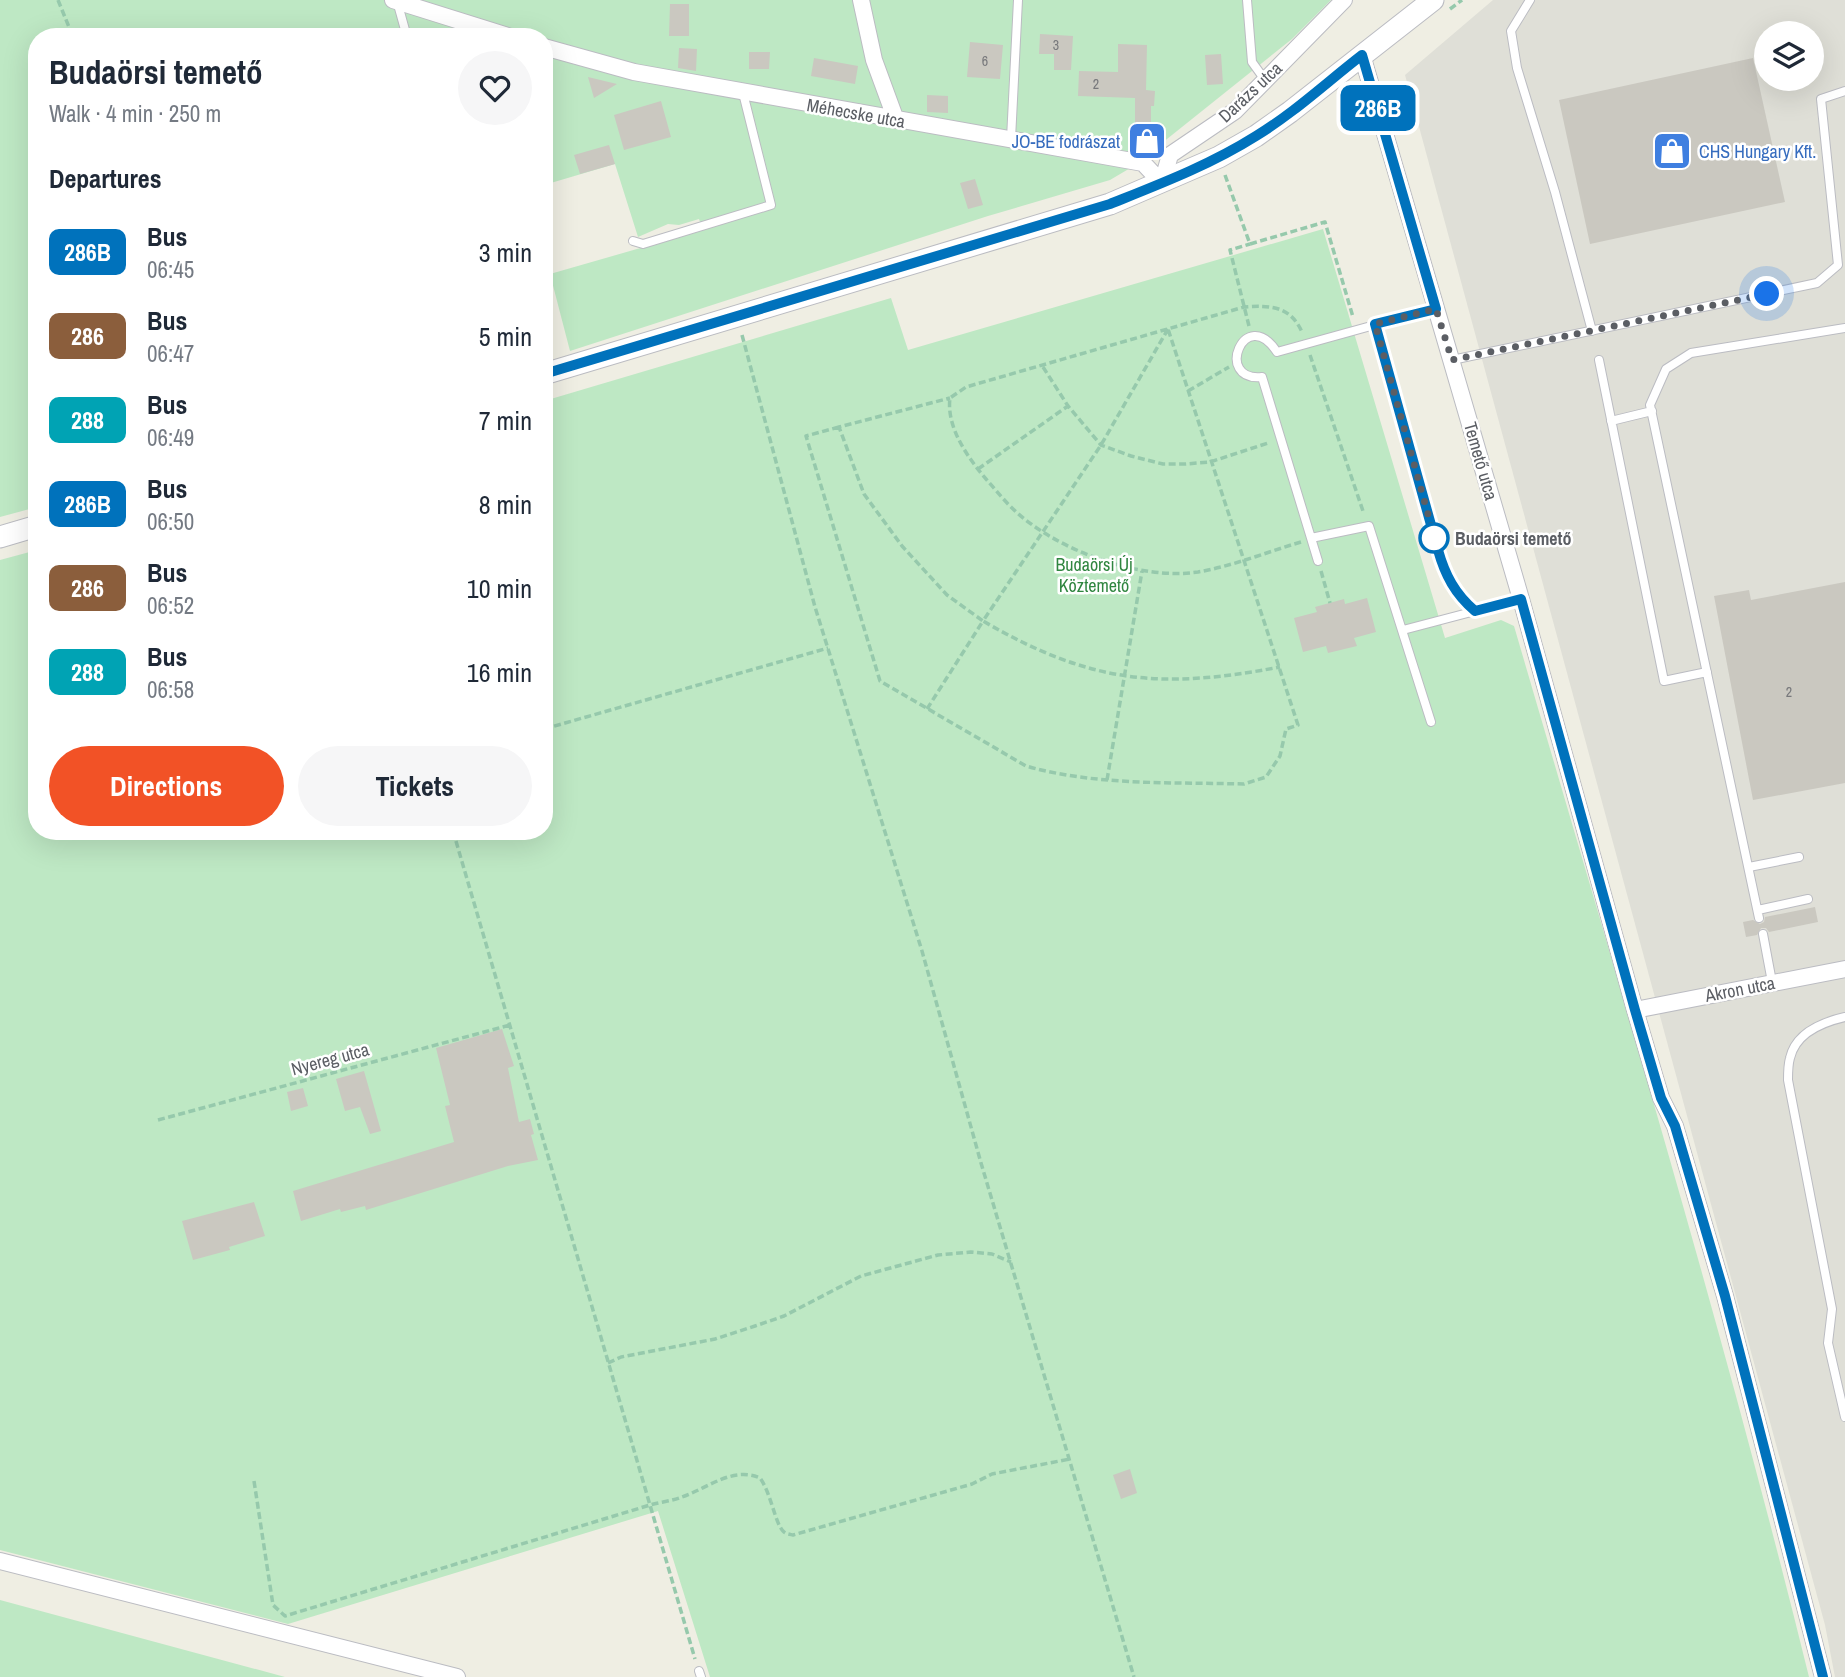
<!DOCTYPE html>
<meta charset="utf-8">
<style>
:root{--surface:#fff;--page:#f6f6f7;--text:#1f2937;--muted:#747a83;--accent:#f25226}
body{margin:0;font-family:"Archivo Narrow",sans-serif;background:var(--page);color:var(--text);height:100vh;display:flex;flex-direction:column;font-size:26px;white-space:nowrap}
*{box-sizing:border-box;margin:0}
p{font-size:23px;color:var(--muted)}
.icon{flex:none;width:38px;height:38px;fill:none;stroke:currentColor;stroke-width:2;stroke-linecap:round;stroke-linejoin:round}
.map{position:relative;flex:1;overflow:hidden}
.sheet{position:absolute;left:28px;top:28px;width:525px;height:812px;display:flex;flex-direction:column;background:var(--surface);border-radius:28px;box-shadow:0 7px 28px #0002}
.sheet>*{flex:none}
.badge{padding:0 14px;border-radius:10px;font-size:24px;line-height:46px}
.controls{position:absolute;left:1754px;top:21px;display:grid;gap:14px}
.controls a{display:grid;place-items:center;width:70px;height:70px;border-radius:50%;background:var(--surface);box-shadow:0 7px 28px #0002;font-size:35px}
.you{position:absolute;width:35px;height:35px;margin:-18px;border:5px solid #fff;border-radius:50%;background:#1a73e8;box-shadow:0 0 0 10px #1a73e833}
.map>.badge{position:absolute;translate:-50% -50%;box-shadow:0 0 0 4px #fff}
h2{padding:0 21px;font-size:26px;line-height:63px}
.round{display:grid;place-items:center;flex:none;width:74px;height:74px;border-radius:37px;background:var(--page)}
.summary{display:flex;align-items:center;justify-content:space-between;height:119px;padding:0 21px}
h1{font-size:33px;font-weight:700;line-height:52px}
.primary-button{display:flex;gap:14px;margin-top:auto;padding:14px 21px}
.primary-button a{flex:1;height:80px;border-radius:42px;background:var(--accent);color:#fff;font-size:28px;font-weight:700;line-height:80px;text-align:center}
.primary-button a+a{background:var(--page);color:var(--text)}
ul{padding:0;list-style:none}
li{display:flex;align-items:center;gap:21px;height:84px;padding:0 21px}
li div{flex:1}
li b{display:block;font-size:26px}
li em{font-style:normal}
li .badge{min-width:77px;font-weight:700;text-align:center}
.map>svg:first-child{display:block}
.industrial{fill:#dfdfd7;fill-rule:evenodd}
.green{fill:#bee8c4}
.building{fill:#cac8c0}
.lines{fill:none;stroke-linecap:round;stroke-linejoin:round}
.service-casing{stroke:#bbbcc2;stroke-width:10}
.minor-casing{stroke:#bbbcc2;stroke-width:18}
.tertiary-casing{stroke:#bbbcc2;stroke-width:23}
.path{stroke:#96c9ac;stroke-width:3.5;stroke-dasharray:7 3.5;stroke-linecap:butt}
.service{stroke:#fff;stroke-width:8}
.minor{stroke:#fff;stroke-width:16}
.tertiary{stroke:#fff;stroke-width:21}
.line-casing{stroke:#fff;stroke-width:16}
.line{stroke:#0072bc;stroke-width:10}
.walk{stroke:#5b5e64;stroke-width:7;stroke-dasharray:0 12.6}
.stop-dot{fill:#fff;stroke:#0072bc;stroke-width:3.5}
.labels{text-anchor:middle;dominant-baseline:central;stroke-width:5;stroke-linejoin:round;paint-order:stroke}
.number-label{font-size:14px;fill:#77787b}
.street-label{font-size:18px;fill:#5b5e64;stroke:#fff}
.shop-label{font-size:18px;fill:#366cbe;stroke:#fff;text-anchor:end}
.stop-label{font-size:18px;font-weight:bold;fill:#5b5e64;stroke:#fff;text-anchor:start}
.park-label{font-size:18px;fill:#308640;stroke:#fff}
</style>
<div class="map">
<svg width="1845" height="1677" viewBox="0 0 1845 1677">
<rect width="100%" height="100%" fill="#efeee3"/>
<!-- industrial -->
<path class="industrial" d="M1493,0h352v1677h-10l-10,-52 -420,-1550zM1766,33h45v46h-45z"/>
<!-- green -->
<path class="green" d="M0,0h1331l-39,39 -160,128 -22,13 -122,36 -418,135 -20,-77 153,-44 -4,-11 -20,6 -11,-1 -30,13 -23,-73 -71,21v-148h-507v470l-37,10z
M1323,229l122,409 56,-18 13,6c102,349 208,698 295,1051h-1099l-52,-166 -370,113 -288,-74v-990l37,-10v281h507v-430l347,-103 17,52z
M0,1600l285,77h-285z"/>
<!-- building -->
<path class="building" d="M670,4h19v32h-20z
M1040,34l33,2 -2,34h-17v-16h-15z
M970,42l33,3 -3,34 -33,-2z
M1118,44l29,1 -1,45 9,1 -1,15h-3v19h-16v-27l-57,-2 1,-25 39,1z
M679,48l18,1 -1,22 -18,-3z
M749,52h21l-1,17h-20z
M1221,54l2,30 -16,1 -2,-30z
M814,58l44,8 -3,18 -44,-8z
M1753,58l32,144 -195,42 -31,-144z
M588,77l29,7 -23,14z
M927,95l21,1v17l-21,-1z
M661,101l10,36 -47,13 -10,-35z
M609,145l6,19 -35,10 -6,-19z
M975,179l8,26 -15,4 -8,-26z
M1845,582v201l-92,17 -39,-204 35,-6 2,10z
M1367,598l9,34 -22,6 3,8 -29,7 -2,-7 -23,6 -9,-34 23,-6 -2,-5 29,-8 1,5z
M1815,907l3,15 -49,10 -3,-4h-5l-4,7 -11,2 -3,-15 10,-2 7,4 4,-2 1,-5z
M502,1029l12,37 -6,2 11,54 11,-3 4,15 -3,1 7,25 -30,6 -142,44 -1,-4 -24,6 -1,-3 -39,12 -8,-30 161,-49 -9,-36 5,-1 -14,-57z
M364,1071l17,60 -11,3 -10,-27 -15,4 -9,-32z
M303,1088l5,18 -17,5 -4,-19z
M254,1202l11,34 -36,11 1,3 -37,10 -11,-39z
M1130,1469l7,24 -16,6 -8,-24z"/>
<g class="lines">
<defs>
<path id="service" d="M1247,0l5,62 13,18
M1530,0l-19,31 6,37 38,124 37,139
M397,1l10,36
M1011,139l7,-139
M633,241l10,3 128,-39 -28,-112
M1375,324l68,245 9,18 23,24
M1452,360l365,-77 21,-18 -17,-166 24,-8
M1599,360l65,321 43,-9
M1611,421l41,-10
M1311,538l58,-12 62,196
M1318,561l-56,-184c-49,5 -17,-74 15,-25l159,-44
M1403,630l118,-31
M1749,867l50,-10
M1758,910l50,-11
M1759,918l-109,-513 16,-36 25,-16 154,-25
M1763,934l9,48
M1845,1017c-22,5 -49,15 -55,41 -2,7 -2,15 -2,22l44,229 -4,34 17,74
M699,1671l2,6"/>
<path id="minor" d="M393,0l118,37
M861,0l13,60 22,60
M544,47l90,25 509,91 19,20
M1362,55l159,544 114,411 26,88 14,28 50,170 98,381
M1162,183l8,-28 65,-44 109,-111
M1635,1010l210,-41
M0,1561l457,116"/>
<path id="tertiary" d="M544,374l566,-170 109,-47 37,-21 34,-24 143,-112
M0,537l37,-11"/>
</defs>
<!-- service casing -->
<use href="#service" class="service-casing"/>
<!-- minor casing -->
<use href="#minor" class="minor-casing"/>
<!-- tertiary casing -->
<use href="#tertiary" class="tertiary-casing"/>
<!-- path -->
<path class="path" d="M58,0l15,37
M1450,9l12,-9
M1225,175l25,69 75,-22 28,95
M1249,326l-19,-76 20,-6
M1168,329l-67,116 -118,176c107,62 176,69 297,46
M742,335l73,272 107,344 59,212 153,514
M1310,355l54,159
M1043,367l25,39 33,39 30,11 32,8h23l24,-2 58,-19
M1188,391l41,-24
M839,427l-33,9 74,245 146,85c70,20 146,16 218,18l22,-7 14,-21 6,-27 12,-4 -130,-396
M978,469l90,-63
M1301,542c-34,10 -68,24 -103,30 -59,9 -145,-23 -187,-65 -9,-9 -17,-19 -25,-28 -18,-21 -40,-52 -36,-81l16,-11 278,-80c27,-2 46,-1 58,25
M1321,571l9,32
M927,709l56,-88 -36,-26 -45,-49 -38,-52 -25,-67 111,-29
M544,729l284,-81
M1107,780l35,-209
M453,831l242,828
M158,1120l352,-95
M608,1363l13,-6 94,-18 40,-13 29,-10 77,-40 77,-21 33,-3 21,2 19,8
M254,1481l19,124 12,11 365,-111c10,-3 22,-4 32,-8 26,-9 51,-31 78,-19 11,15 15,45 23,53 3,3 5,3 10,4l179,-51 20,-10 78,-15"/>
<!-- service -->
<use href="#service" class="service"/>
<!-- minor -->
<use href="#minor" class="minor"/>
<!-- tertiary -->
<use href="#tertiary" class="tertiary"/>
</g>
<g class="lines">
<defs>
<path id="line" d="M544,374l566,-170c50,-20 100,-39 146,-68 38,-23 71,-54 106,-81l74,254 -61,15 63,226c7,25 17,44 37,61l46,-12 114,411 26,88 14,28 50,170 98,381"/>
</defs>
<!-- line casing -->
<use href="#line" class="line-casing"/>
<!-- line -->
<use href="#line" class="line"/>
<!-- walk -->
<path class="walk" d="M1434,538l4,12 -63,-226 61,-15 16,51 315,-66"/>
</g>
<!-- icons -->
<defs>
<symbol id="shop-square" viewBox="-11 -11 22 22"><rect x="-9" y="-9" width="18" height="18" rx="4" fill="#3f7fe0" stroke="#fff"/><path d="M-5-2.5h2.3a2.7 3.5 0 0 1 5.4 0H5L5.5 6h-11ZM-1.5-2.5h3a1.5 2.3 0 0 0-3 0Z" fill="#fff"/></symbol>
</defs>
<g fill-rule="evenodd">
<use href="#shop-square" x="1125" y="119" width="44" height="44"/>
<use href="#shop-square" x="1650" y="129" width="44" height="44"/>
</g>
<!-- markers -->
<circle class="stop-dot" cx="1434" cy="538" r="14"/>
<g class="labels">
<!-- number labels -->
<g class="number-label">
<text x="1056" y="45">3</text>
<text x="985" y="61">6</text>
<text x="1096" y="84">2</text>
<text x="1789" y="692">2</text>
</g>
<!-- street labels -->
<g class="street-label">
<text transform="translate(1250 92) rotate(-43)">Darázs utca</text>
<text transform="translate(856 113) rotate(10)">Méhecske utca</text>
<text transform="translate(1481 461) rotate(74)">Temető utca</text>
<text transform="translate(1740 989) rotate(-11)">Akron utca</text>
<text transform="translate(330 1059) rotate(-15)">Nyereg utca</text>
</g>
<!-- shop labels -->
<g class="shop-label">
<text x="1120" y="141">JO-BE fodrászat</text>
<text x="1699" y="151" text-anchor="start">CHS Hungary Kft.</text>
</g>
<!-- stop labels -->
<g class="stop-label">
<text x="1455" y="538">Budaörsi temető</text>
</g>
<!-- park labels -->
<g class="park-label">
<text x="1094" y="564">Budaörsi Új<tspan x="1094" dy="21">Köztemető</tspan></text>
</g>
</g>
</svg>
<div class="controls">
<a><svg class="icon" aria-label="layers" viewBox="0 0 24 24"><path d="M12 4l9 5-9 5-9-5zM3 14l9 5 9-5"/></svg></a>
</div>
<div class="you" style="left:1767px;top:294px"></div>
<b class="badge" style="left:1378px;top:108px;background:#0072bc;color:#fff">286B</b>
<section class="sheet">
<div class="summary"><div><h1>Budaörsi temető</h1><p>Walk · 4 min · 250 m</p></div><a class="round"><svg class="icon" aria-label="heart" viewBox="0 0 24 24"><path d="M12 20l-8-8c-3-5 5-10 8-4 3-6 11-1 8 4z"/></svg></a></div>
<h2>Departures</h2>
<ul>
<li><span class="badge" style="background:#0072bc;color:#fff">286B</span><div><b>Bus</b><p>06:45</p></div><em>3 min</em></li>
<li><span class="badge" style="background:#8b5e3c;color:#fff">286</span><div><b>Bus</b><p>06:47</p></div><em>5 min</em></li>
<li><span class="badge" style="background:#00a3b4;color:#fff">288</span><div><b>Bus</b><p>06:49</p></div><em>7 min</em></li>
<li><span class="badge" style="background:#0072bc;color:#fff">286B</span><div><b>Bus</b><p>06:50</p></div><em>8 min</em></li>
<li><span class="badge" style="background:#8b5e3c;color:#fff">286</span><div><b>Bus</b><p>06:52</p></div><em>10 min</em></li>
<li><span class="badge" style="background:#00a3b4;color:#fff">288</span><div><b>Bus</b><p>06:58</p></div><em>16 min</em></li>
</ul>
<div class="primary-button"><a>Directions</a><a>Tickets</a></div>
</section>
</div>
